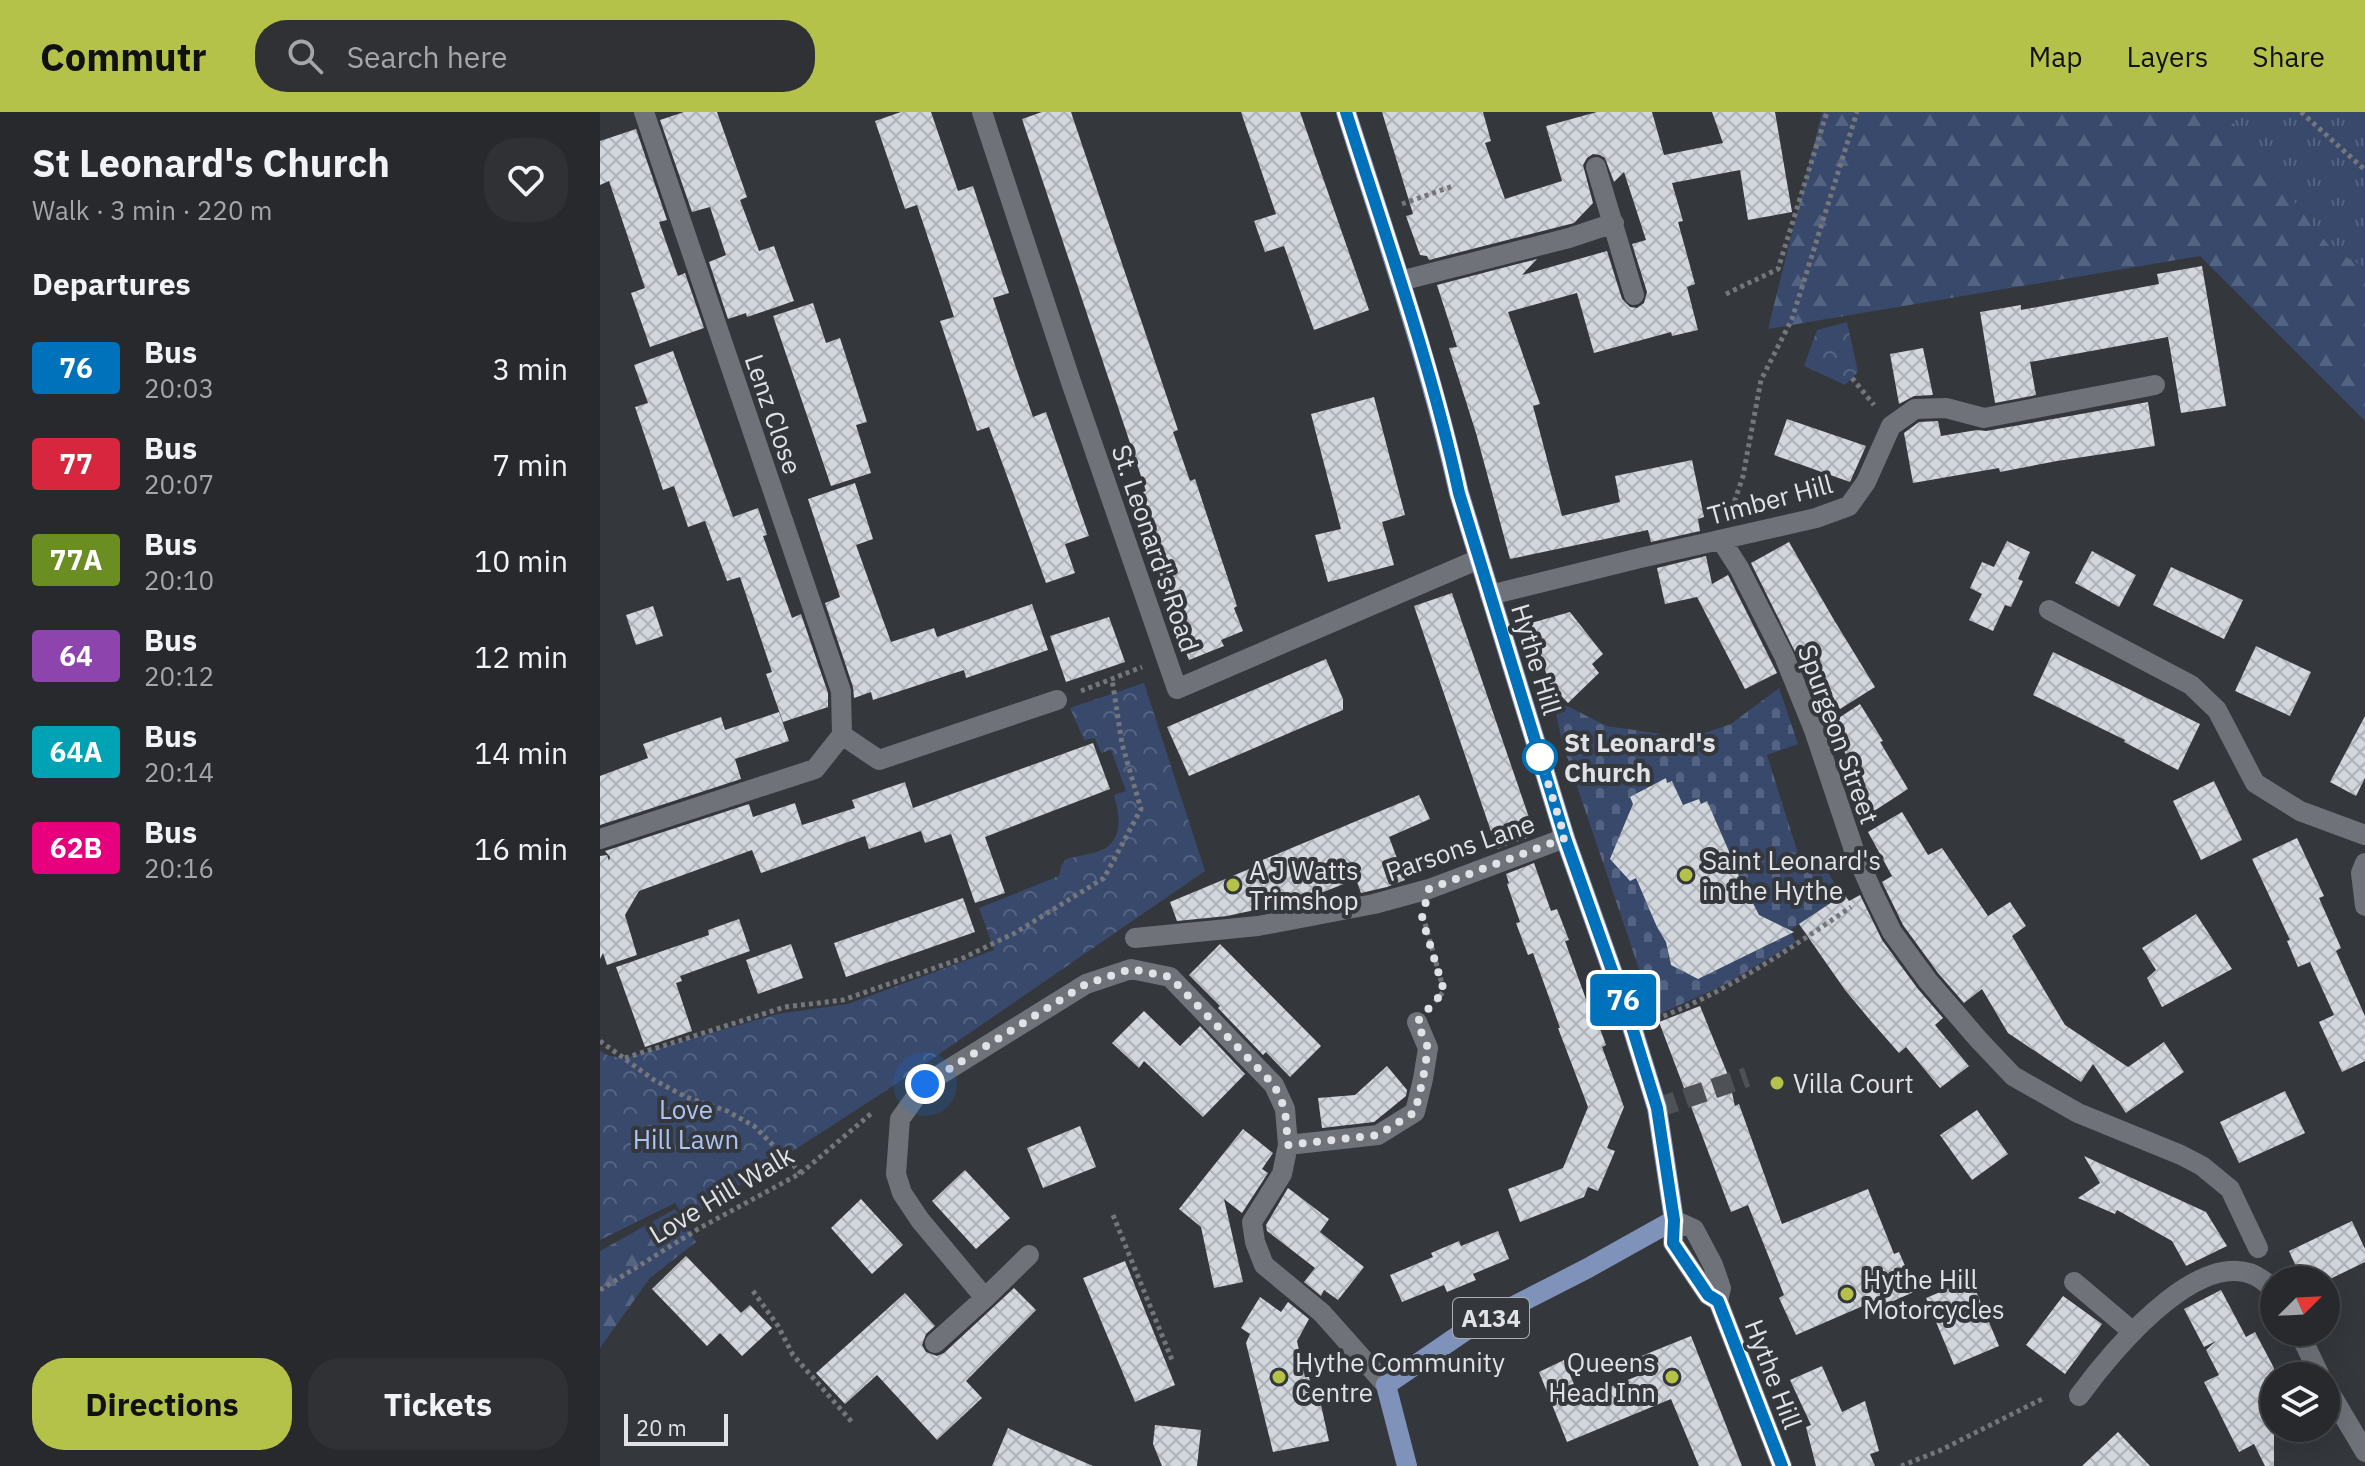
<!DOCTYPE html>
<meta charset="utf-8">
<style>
:root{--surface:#27292d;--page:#2f3135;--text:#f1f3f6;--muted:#a4a6aa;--line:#434549;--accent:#b5c24a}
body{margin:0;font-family:"IBM Plex Sans",sans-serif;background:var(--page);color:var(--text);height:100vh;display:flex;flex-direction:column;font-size:30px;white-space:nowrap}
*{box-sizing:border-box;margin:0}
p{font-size:26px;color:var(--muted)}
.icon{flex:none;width:44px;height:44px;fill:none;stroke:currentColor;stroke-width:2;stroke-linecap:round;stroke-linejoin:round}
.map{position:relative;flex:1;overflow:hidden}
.drawer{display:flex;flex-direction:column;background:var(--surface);width:600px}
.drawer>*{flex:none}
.badge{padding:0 16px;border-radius:6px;font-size:28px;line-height:52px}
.needle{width:52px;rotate:66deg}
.fabs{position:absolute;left:1660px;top:1154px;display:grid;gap:16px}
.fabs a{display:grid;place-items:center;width:80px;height:80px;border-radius:50%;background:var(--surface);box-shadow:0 8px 32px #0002,0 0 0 2px var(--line);font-size:40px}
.scale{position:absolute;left:24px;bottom:20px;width:104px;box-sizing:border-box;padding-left:8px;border:4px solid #e1e2e6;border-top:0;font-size:22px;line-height:28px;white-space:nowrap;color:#e1e2e6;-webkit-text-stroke:6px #34373c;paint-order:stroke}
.you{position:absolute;width:40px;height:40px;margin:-20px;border:6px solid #fff;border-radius:50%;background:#1a73e8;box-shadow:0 0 0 12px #1a73e833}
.map>.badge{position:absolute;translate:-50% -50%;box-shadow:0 0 0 4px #fff}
h2{padding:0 32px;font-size:30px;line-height:72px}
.round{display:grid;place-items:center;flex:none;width:84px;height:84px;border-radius:32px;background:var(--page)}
.overview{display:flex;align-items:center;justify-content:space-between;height:136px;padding:0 32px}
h1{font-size:38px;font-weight:700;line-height:60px}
.primary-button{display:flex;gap:16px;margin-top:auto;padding:16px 32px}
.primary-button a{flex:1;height:92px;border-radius:32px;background:var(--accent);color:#111;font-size:32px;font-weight:700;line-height:92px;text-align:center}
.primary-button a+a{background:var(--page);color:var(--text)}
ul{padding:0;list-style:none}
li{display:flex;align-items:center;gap:24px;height:96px;padding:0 32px}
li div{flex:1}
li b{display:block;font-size:30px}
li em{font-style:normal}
li .badge{min-width:88px;font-weight:700;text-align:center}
header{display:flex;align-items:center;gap:48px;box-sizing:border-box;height:112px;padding:0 40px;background:var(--accent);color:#111}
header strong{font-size:38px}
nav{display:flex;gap:44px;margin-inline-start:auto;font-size:28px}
.search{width:560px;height:72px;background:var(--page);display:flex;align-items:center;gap:20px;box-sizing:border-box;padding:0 28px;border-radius:32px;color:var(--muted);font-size:30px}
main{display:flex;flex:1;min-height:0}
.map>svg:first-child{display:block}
.grass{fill:url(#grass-tufts)}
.forest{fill:url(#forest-firs)}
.cemetery{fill:url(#cemetery-stones)}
.park{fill:url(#park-crowns)}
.building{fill:url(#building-cross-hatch)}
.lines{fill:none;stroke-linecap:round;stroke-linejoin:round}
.minor-tunnel{stroke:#4e5156;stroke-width:20;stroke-dasharray:20 10;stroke-linecap:butt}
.path{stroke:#74767b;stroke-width:5;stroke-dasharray:4 4;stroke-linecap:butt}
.minor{stroke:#6f7279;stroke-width:20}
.major{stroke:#7f92ba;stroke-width:20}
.line-casing{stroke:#fff;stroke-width:18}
.line{stroke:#0072bc;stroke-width:12}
.walk{stroke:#e1e2e6;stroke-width:8;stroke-dasharray:0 14.4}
.stop-dot{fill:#fff;stroke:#0072bc;stroke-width:4}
.poi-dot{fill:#b5c24a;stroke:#34373c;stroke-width:3}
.labels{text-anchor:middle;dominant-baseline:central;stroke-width:8;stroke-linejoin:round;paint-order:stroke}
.shield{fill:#34373c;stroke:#adafb3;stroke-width:2}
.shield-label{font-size:24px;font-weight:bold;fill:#e1e2e6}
.street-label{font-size:26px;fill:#e1e2e6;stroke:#34373c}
.stop-label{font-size:26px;font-weight:bold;fill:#e1e2e6;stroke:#34373c;text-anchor:start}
.poi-label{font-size:26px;fill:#e1e2e6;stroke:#34373c;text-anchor:start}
.park-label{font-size:26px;fill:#adc4f3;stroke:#34373c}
</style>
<header>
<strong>Commutr</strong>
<div class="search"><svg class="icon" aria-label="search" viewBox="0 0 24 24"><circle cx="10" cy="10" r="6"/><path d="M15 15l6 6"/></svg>Search here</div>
<nav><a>Map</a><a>Layers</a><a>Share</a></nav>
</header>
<main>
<section class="drawer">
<div class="overview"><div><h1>St Leonard's Church</h1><p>Walk · 3 min · 220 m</p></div><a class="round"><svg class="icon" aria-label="heart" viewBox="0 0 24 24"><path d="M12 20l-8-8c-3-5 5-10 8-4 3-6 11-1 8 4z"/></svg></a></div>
<h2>Departures</h2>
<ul>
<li><span class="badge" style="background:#0072bc;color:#fff">76</span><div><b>Bus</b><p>20:03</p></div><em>3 min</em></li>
<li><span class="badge" style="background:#d7263d;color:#fff">77</span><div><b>Bus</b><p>20:07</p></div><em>7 min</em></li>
<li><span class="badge" style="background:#6b8e23;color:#fff">77A</span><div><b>Bus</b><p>20:10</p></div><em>10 min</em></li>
<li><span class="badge" style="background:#8e44ad;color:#fff">64</span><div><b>Bus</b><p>20:12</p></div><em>12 min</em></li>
<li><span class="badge" style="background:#00a3b4;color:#fff">64A</span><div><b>Bus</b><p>20:14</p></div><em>14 min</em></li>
<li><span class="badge" style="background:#e6007e;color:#fff">62B</span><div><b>Bus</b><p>20:16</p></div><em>16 min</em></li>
</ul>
<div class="primary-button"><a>Directions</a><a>Tickets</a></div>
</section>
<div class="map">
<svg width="1765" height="1354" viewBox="0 0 1765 1354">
<defs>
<pattern id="grass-tufts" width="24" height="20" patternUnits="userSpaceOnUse" patternTransform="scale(2)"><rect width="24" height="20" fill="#38496c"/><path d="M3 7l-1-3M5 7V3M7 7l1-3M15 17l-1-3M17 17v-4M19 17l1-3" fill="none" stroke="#546381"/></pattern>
<pattern id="forest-firs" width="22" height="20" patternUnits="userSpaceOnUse" patternTransform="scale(2)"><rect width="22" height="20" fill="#38496c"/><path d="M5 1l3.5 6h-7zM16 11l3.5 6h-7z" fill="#546381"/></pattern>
<pattern id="cemetery-stones" width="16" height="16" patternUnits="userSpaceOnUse" patternTransform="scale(2)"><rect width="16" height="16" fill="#38496c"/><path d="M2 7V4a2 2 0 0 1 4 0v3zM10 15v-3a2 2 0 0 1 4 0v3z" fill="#546381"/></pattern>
<pattern id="park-crowns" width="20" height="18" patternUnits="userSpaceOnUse" patternTransform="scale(2)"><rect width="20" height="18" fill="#38496c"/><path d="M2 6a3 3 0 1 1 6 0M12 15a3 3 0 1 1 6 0" fill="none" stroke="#546381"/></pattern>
<pattern id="building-cross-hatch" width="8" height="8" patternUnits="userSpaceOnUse" patternTransform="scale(2)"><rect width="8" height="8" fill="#d2d6dd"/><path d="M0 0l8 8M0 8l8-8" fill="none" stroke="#aeb2b7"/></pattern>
</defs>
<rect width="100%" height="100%" fill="#34373c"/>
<!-- grass -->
<path class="grass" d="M1626,0h139v156l-34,-20 -77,-96z"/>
<!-- forest -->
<path class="forest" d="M1222,0h404l28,40 77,96 34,20v153l-165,-165 -432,73z
M75,1097l21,33 -46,36 -50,70v-97z"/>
<!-- cemetery -->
<path class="cemetery" d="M1179,576l19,56 -31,11 33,105 27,11 15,24 -52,35 6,12 -74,44 -67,30 -93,-274 -8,-39h7l46,23 82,12 42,-14z"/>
<!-- park -->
<path class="park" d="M1247,210l11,50 -13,13 -41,-19 13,-36z
M544,571l61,188 -321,221 -198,128 -11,-17 -75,37v-189l9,5 16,2 152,-44 71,-10 146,-54 -15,-42 80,-32 2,-10 5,-7c11,-3 28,-5 38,-10 20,-11 15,-36 10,-54l12,-4 -15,-41 -10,3 -6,-15 -11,2 -14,-32z"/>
<!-- building -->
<path class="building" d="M84,0h33l30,85 -7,3 19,51 15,-5 20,55 -47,16 -1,-4 -18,6 -19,-57 17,-7 -16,-48 -18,5 -32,-92z
M301,0h30l27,79 15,-5 36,107 -16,5 22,67 18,52 13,-5 43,124 -24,8 10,29 -29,10 -57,-156 -12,4 -37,-110 14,-4 -17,-52 -20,-60 -12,4 -30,-88z
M442,0h29l107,318 -5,2 17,49 5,-2 42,127 -3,2 9,23 -22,9 3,6 -35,14 -16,-39 -15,-53 -26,-72 14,-5 -124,-372z
M641,0h59l69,198 -55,20 -30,-84 -19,6 -11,-31 22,-7z
M782,0h101l8,29 -6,2 20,56 57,-18 -16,-55 51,-14h55l12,43 59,-12 -11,-31h63l17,100 -44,8 -8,-50 -68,13 11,38 -5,1 17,62 -8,3 11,43 -26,6 -1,-4 -77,21 -17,-60 -69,19 32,92 -7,2 29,110 58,-14 -5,-26 77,-16 12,57 -6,2 2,12 -49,11 -3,-12 -138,29 -34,-126 -27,-85 8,-1 -20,-62 100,-26 -15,16 85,-24 15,48 8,8 7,1 7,-5 3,-11 -15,-48 14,-4 -22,-68 -10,10 -9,-24 -5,-3 -7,-1 -6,4 -4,7 10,38 -19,20 -145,37 -2,-4 -7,-1 -14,-39 7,-2z
M36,17l31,91 -8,2 19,54 7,-3 19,55 -54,19 -19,-54 14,-5 -36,-107 -9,4v-44z
M1602,154l24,140 -45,7 -13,-76 -138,25 6,33 -41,8 -15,-91 41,-7v5l138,-26 -2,-10z
M213,191l13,40 14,-5 27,84 -11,3 15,48 -40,13 -58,-170z
M1323,236l10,47 -19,1 -15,8 -9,-50z
M73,239l60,166 25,-9 9,27 -4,1 29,82 9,-4 27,79v14l-45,15 -17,-48 6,-2 -32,-95 -13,4 -22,-60 -17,6 -14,-41 -11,4 -28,-83 13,-4 -14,-38z
M774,285l31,118 -23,7 12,43 -66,17 -13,-47 26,-6 -30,-115z
M1548,290l7,44 -98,15 -57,11 -1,-4 -86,15 -9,-50 15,-11 19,-1 3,15 36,-6 9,1z
M1187,307l79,27 -16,36 -76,-27z
M255,371l18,56 -17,6 35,97 43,-14 3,9 95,-33 16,46 -82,28 -2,-8 -91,30 -2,-8 -17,6 -1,-11 -28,-84 15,-6 -32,-98z
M1407,429l23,11 -12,27 5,2 -12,26 -6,-2 -12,26 -24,-11 13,-26 -12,-6 12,-26 12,5z
M1189,430l45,78 41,67 -35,22 -33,-51 -7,4 -49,-99z
M1492,439l44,24 -17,32 -44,-24z
M1106,444l6,28 16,-9 49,98 -32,16 -48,-92 -32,7 -8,-36z
M1571,455l72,33 -19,39 -71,-34z
M852,481l83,242 -38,14 -83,-243z
M53,494l10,30 -27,9 -10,-30z
M970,500l33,42 -11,10 7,9 -31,30 -19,-20 -18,-60z
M509,505l16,45 -59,20 -16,-46z
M1656,534l55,26 -21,44 -55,-25z
M1453,540l147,72 -22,46 -54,-28 1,-2 -92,-45z
M726,547l17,40v11l-154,66 -22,-49z
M1260,592l23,37 -3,1 28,47 -34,22 -22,-37 4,-3 -28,-46z
M179,600l10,29 -54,18 6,20 -141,46v-49l48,-18 -5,-14 78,-27 4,13z
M1765,604v62l-9,18 -26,-14z
M493,631l17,46 -125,48 20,56 -30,10 -24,-69 -26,9 -11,-33 7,21 -52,18 -4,-13 -104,37 -9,-23 -113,41 -14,24 12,40 -30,10 -4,-12 -3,6v-103l7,-1 2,6 1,-4 -5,-6 144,-47 4,13 42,-14 7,22 53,-17 -3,-8 53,-18 8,26z
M1066,666l1,5 5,-2 11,24 16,-6 2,5 6,-3 24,55 10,16 -3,2 21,41 35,17 -96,47 -27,-14 -5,-23 -9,-15 -21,-49 -6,3 -20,-22 23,-55 -3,-7z
M1614,669l28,59 -41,20 -28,-59z
M819,683l11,24 -41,18 16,43 -18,7 -26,6 -5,-14 -45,18 1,4 -30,3 -55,12 -50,5 -7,-19 84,-35 -1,-3z
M1302,700l26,43 14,-7 46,68 22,-14 16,24 -14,10 53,89 63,42 36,-25 20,30 -58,41 -33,-49 -12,18 -73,-49 -26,-44 -18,14 -26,-30 -35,-48 -21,-43 10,-6 -24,-44z
M1697,726l27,58 -5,2 22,50 -5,3 29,65v45l-23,11 -23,-50 15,-7 -24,-53 -12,5 -11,-26 3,-1 -38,-81z
M934,751l17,48 6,-2 12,31 -4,1 27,75 3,-1 11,30 -4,2 22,60 -17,41 8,3 -17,40 -10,-4 -4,10 -64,25 -12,-33 55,-21 25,-61 -30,-79h2l-27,-75 -5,2 -12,-32 4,-1 -13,-38 2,-1 -3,-9z
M1244,782l5,7 11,-6 22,45 36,49 25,29 -8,7 34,41 -29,22 -34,-41 -7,6 -29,-33 -25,-30 -46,-66z
M363,786l12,34 -129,45 -12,-34z
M1596,802l36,55 -70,38 -15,-29 9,-8 -14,-22z
M139,807l11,32 -70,25 2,5 -6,2 16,48 -47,16 -29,-80 93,-32 -1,-5z
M191,832l12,34 -45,16 -12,-34z
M620,832l101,102 -31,31 -24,-25 -3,3 -45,-47 2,-2 -31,-31z
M1100,894l28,69 7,31 4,-2 43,120 86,-35 26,65 5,-2 17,39 -41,18 -3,-7 -76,33 -17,-37 5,-3 -36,-90 -17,7 -72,-190z
M544,899l36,35 20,-20 45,48 -42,43 -59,-56 -5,7 -27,-25z
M787,954l20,24 -1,6 -32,26 -52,6 -4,-30 37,-3z
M1685,979l20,42 -66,30 -19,-41z
M1377,998l31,44 -36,26 -32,-45z
M480,1014l16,41 -53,21 -16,-40z
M643,1017l30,24 -11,16 6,4 -26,40 -18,-14 19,83 -29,6 -13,-61 -22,-18z
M1484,1044l122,56 21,34 -41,20 -14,-25 -55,-31 -2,4 -37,-16 22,-15z
M365,1058l45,48 -34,31 -44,-48z
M688,1076l41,31 -9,13 44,35 -26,33 -14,-10 -3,6 -17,-14 11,-14 -48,-37 -1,-6z
M261,1087l42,46 -31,29 -41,-46z
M1752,1109l13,28v13l-37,18h-26l-13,-29z
M898,1119l11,28 -36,15 3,6 -29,12 -3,-7 -42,17 -12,-27 43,-18 -2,-4 28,-12 2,5z
M86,1144l55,57 9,-8 22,23 -30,28 -22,-23 -13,13 -55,-57z
M525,1149l50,124 -40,17 -52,-124z
M1371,1167l28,67 -45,19 -28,-67z
M414,1176l22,22 -70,71 16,17 -45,42 -60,-65 -32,29 -29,-31 89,-80 30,33 -9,8 -4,11 4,7 11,4 7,-3z
M1621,1178l25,47 9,-5 19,36v98h-9l-11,-22 -15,8 -35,-70 15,-7 -13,-25 10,-9 -12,6 -20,-38z
M1463,1184l39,28 -37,50 -39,-29z
M660,1185l21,15 7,-10 21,17 -12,22 8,36h4l6,29 6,-1 8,36 -56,11 -27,-109 4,-9 -9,-6z
M1091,1224l51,130h-43l-28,-67 -104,43 -28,-70 25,-12 16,39 60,-24 -6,-16z
M1222,1254l20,46 23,-11 14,50 -9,3 5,12h-59l-10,-39 5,-2 -21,-45z
M555,1313l46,5 -4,36h-35l-9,-22z
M408,1316l18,9 67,29h-101z
M1518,1320l32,34h-68z"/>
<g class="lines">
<!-- minor-tunnel -->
<path class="minor-tunnel" d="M1057,996l90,-31"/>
<!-- path -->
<path class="path" d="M1701,0l64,58
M802,92l51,-18
M1126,182l52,-25 49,-157
M1252,266l22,27
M1132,397l11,-33 18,-96 31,-61 65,-207
M481,579l61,-24
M823,804l21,75 -10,12
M1056,907c71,-27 132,-69 195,-112
M0,929l54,39 32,17 41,14 27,15 47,47
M25,946l160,-51 58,-7 120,-42 52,-25 89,-55 37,-69 -19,-65 -10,-65
M513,1103l59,145
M0,1178l98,-61 103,-56 72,-61
M153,1179l25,35 15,29 59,67
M1301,1354l38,-15 105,-53"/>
<!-- minor -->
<path class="minor" d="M382,0l89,270 106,307 302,-130
M996,55l38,128
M800,169l169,-43 45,-15
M1121,428l18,28 45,88 30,74 40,120 19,43 19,39 36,49 50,58 35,37 65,37 103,42 21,11 28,23 28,59
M890,483l150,-37 176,-40 33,-12 17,-24 25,-56 24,-17 31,-1 38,10 171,-33
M1449,498l142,75 26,25 38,73 45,28 65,24
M242,623l37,25 178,-60
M0,727l215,-70 27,-34 -1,-44 -197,-579
M1765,751l-4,10 4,33
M535,826l123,-12 116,-22 55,-15 136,-51
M688,1033l90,-10 37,-23 8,-33 5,-31 -11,-26
M1474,1170l59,50
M385,1186l44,-43
M1118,1189l-10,-6 -35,-52 1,-23 20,9 19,36 8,23 -3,13 64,165
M1699,1220l21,44
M335,1231l50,-45 -65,-78 -18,-27 -6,-19 4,-55 25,-35 161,-100 45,-15 39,8 104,108 11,24 3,36 -6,29 -30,48 3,20 9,23 58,48 64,72
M1726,1274l39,66
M1479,1284c32,-44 138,-175 195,-105"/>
<!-- major -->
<path class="major" d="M746,0c40,126 84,252 113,381l106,345 67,189 25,81 17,112 -86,48 -123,63 -79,54 21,81"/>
</g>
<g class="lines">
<defs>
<path id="line" d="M746,0c40,126 85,252 113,381l106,345 67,189 25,81 17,112 -1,23 35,52 10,6 64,165"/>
</defs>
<!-- line casing -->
<use href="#line" class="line-casing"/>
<!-- line -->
<use href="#line" class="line"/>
<!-- walk -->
<path class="walk" d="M325,972l161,-100 45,-15 39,8 104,108 11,24 3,36 90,-10 37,-23 8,-33 5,-31 -11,-26 27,-31 -22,-73 7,-29 136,-51 -28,-91 3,10"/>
</g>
<!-- markers -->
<circle class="stop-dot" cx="940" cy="645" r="16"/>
<g class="poi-dot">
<circle cx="1086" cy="763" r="8"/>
<circle cx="633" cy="773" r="8"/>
<circle cx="1177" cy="971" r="8"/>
<circle cx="1247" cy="1182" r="8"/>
<circle cx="679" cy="1265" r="8"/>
<circle cx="1072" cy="1265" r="8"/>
</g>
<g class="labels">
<!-- shield labels -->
<rect class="shield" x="853" y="1186" width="76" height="40" rx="6"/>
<g class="shield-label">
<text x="891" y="1206">A134</text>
</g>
<!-- street labels -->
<g class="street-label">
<text transform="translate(174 302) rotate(71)">Lenz Close</text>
<text transform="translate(1170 387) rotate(-15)">Timber Hill</text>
<text transform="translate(556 436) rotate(71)">St. Leonard's Road</text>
<text transform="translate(937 547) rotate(73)">Hythe Hill</text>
<text transform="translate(1239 622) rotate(70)">Spurgeon Street</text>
<text transform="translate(860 735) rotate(-19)">Parsons Lane</text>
<text transform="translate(121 1082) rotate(-31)">Love Hill Walk</text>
<text transform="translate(1174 1262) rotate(69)">Hythe Hill</text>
</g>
<!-- stop labels -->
<g class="stop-label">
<text x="964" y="630">St Leonard's<tspan x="964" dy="30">Church</tspan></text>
</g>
<!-- poi labels -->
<g class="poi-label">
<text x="1102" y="748">Saint Leonard's<tspan x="1102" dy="30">in the Hythe</tspan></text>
<text x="649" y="758">A J Watts<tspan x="649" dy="30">Trimshop</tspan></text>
<text x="1193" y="971">Villa Court</text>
<text x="1263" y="1167">Hythe Hill<tspan x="1263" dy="30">Motorcycles</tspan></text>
<text x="695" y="1250">Hythe Community<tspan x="695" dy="30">Centre</tspan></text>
<text x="1056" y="1250" text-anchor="end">Queens<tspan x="1056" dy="30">Head Inn</tspan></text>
</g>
<!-- park labels -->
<g class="park-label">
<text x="86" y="997">Love<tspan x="86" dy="30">Hill Lawn</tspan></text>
</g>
</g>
</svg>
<div class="fabs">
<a><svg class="needle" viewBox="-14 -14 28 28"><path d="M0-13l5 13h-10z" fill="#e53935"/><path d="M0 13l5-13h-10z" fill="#a4a6aa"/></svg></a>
<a><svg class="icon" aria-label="layers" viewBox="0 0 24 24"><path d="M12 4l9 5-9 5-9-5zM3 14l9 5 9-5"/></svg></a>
</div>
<div class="scale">20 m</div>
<div class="you" style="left:325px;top:972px"></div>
<b class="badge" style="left:1023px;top:888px;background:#0072bc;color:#fff">76</b>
</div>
</main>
